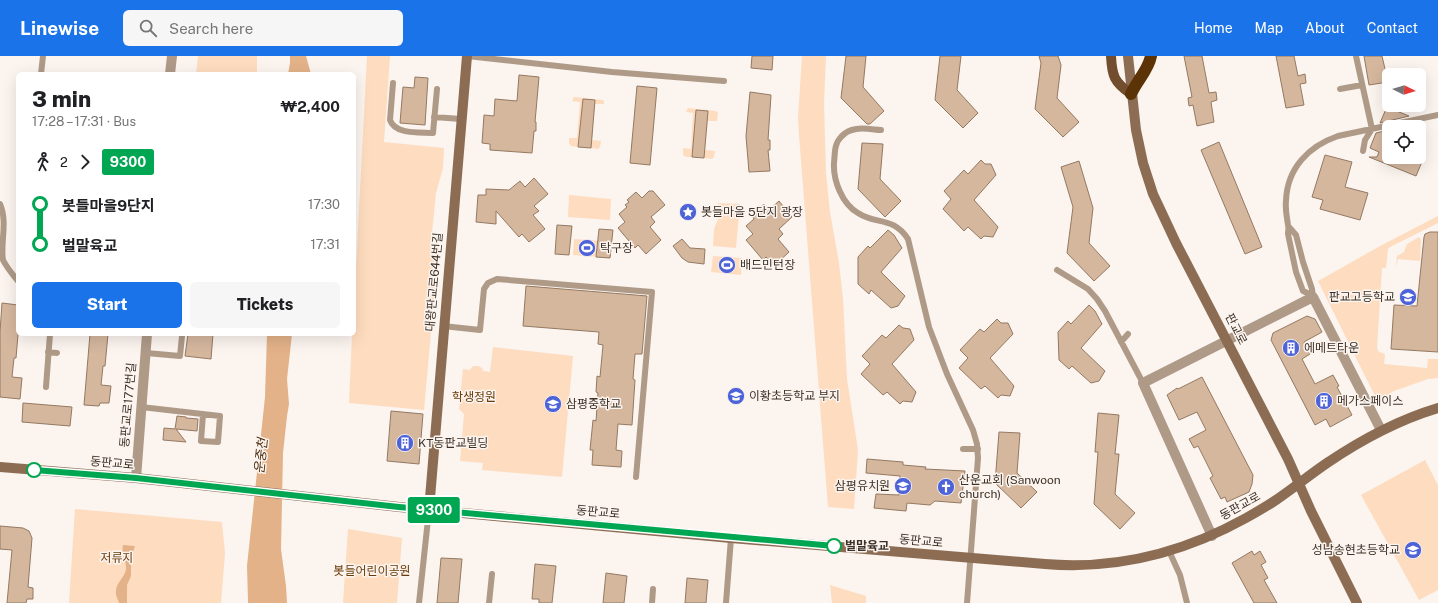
<!DOCTYPE html>
<meta charset="utf-8">
<style>
:root{--surface:#fff;--page:#f6f6f6;--text:#202124;--muted:#757577;--accent:#1a73e8}
body{margin:0;font-family:"Public Sans","Noto Sans KR",sans-serif;background:var(--page);color:var(--text);height:100vh;display:flex;flex-direction:column;font-size:15px;white-space:nowrap}
*{box-sizing:border-box;margin:0}
p{font-size:13px;color:var(--muted)}
.icon{flex:none;width:22px;height:22px;fill:none;stroke:currentColor;stroke-width:2;stroke-linecap:round;stroke-linejoin:round}
.map{position:relative;flex:1;overflow:hidden}
.sheet{position:absolute;left:16px;top:16px;width:340px;height:264px;display:flex;flex-direction:column;background:var(--surface);border-radius:6px;box-shadow:0 4px 16px #0002}
.sheet>*{flex:none}
.badge{padding:0 8px;border-radius:3px;font-size:14px;line-height:26px}
.needle{width:26px;rotate:95deg}
.buttons{position:absolute;left:1382px;top:12px;display:grid;gap:8px}
.buttons a{display:grid;place-items:center;width:44px;height:44px;border-radius:6px;background:var(--surface);box-shadow:0 4px 16px #0002;font-size:20px}
.map>.badge{position:absolute;translate:-50% -50%;box-shadow:0 0 0 2px #fff}
.legs{display:flex;align-items:center;gap:6px;height:44px;padding:0 16px;font-size:13px}
.legs p{margin-inline-start:auto}
.summary{display:flex;align-items:center;justify-content:space-between;height:68px;padding:0 16px}
h1{font-size:22px;font-weight:800;line-height:30px}
.button{display:flex;gap:8px;margin-top:auto;padding:8px 16px}
.button a{flex:1;height:46px;border-radius:6px;background:var(--accent);color:#fff;font-size:16px;font-weight:800;line-height:46px;text-align:center}
.button a+a{background:var(--page);color:var(--text)}
ul{padding:0 16px;list-style:none}
li{display:flex;align-items:center;gap:14px;height:40px;font-size:15px}
li i{display:grid;place-items:center;width:6px;height:100%;margin:0 5px;background:currentColor}
li i::after{content:'';width:10px;height:10px;margin:-5px;border:3px solid;border-radius:50%;background:var(--surface)}
li p{margin-inline-start:auto}
li:first-child i{background:linear-gradient(#0000 50%,currentColor 0)}
li:last-child i{background:linear-gradient(currentColor 50%,#0000 0)}
header{display:flex;align-items:center;gap:24px;box-sizing:border-box;height:56px;padding:0 20px;background:var(--accent);color:#fff}
header strong{font-size:19px}
nav{display:flex;gap:22px;margin-inline-start:auto;font-size:14px}
.search{width:280px;height:36px;background:var(--page);display:flex;align-items:center;gap:10px;box-sizing:border-box;padding:0 14px;border-radius:6px;color:var(--muted);font-size:15px}
.map>svg:first-child{display:block}
.green{fill:#fedcbf}
.water{fill:#e3b289}
.building{fill:#d5b79e;stroke:#947962}
.lines{fill:none;stroke-linecap:round;stroke-linejoin:round}
.lane{stroke:#af9a88;stroke-width:6}
.street{stroke:#af9a88;stroke-width:10}
.secondary{stroke:#8c6d54;stroke-width:10}
.primary{stroke:#724e2e;stroke-width:10}
.highway{stroke:#5b3307;stroke-width:12}
.line-1-casing{stroke:#fff;stroke-width:9}
.line-1{stroke:#00a651;stroke-width:6}
.stop-1-dot{fill:#fff;stroke:#00a651;stroke-width:2}
.labels{text-anchor:middle;dominant-baseline:central;stroke-width:3;stroke-linejoin:round;paint-order:stroke}
.poi-label{font-size:12px;fill:#3e3228;stroke:#fbf4ef;text-anchor:start}
.street-label{font-size:12px;fill:#3e3228;stroke:#fbf4ef}
.park-label{font-size:12px;fill:#693b09;stroke:#fbf4ef}
.stop-label{font-size:12px;font-weight:bold;fill:#3e3228;stroke:#fbf4ef;text-anchor:start}
.water-label{font-size:13px;font-style:italic;fill:#4c2c0c;stroke:#fbf4ef}
</style>
<header>
<strong>Linewise</strong>
<div class="search"><svg class="icon" aria-label="search" viewBox="0 0 24 24"><circle cx="10" cy="10" r="6"/><path d="M15 15l6 6"/></svg>Search here</div>
<nav><a>Home</a><a>Map</a><a>About</a><a>Contact</a></nav>
</header>
<div class="map">
<svg width="1438" height="547" viewBox="0 0 1438 547">
<rect width="100%" height="100%" fill="#fbf4ef"/>
<!-- green -->
<path class="green" d="M198,0h59v18h-61z
M367,0h23l-6,86 60,6 -1,20 -7,25 -4,40 4,44 -12,133 -75,-7 3,-69h2v-28z
M802,0h24l-2,47 2,70 4,39 9,51 4,36 4,80 11,71 -4,59 -26,-2 -29,-372 -1,-17z
M574,41l29,3 1,1v3h-9l-3,36 9,1 -1,6 -2,2 -7,-1 4,-48 -12,-1 -5,48 -7,-1 -2,-3v-5h8l3,-36 -8,-1z
M688,52l28,3 2,2 -1,8h-9l-3,29 10,1 -1,6 -2,2 -8,-1 4,-47 -12,-1 -4,47h-6l-3,-2v-7l8,1 2,-36 -7,-1z
M569,139l42,4 -1,21 -42,-3z
M718,147l22,1 -4,44 -23,-2 1,-17 4,-10 2,-1v-7h-3z
M1438,160v7l-48,24 -2,2 -2,19h-4l-5,80 2,4 6,2 -1,10 43,4 1,-9h10v19l-10,1 -34,12 -5,3 2,4 -4,2 -12,-4 -57,-115 64,-36z
M1419,181l2,3 -1,21 -22,-2 -2,9 1,-12 7,-4 3,-8z
M574,183l27,2 -1,16 -27,-2z
M713,200l29,2 -1,17 -30,-3z
M493,291l80,9 -11,121 -80,-7 1,-7 -23,-2 4,-47 -5,-5 4,-40 7,1 3,-4h5l4,2 1,3 7,1z
M1425,404l13,25v105l-19,10 -58,-105z
M75,453l147,13 3,31 -4,50h-152z
M348,473l54,9 -5,65h-54z
M830,529l36,11v7h-34z"/>
<!-- water -->
<path class="water" d="M290,0h16l5,18h-23l2,-11z
M267,278h25l-5,45 2,25 -2,12 -4,37 -2,96 5,37 1,17h-39v-2l-1,-35 18,-169z
M123,489l12,1 -4,12v18l-4,9v18h-8c-1,-4 -4,-8 -3,-12 0,-8 8,-13 10,-21 1,-9 -5,-15 -3,-25z"/>
<!-- building -->
<path class="building" d="M752,0h21l-1,14 -21,-2z
M846,0h20l-3,31 21,24 -14,13h-3l-26,-26z
M940,0h21l-4,34 21,23 -15,15 -28,-28z
M1039,0h19l3,9 -4,33 22,24 -16,15 -28,-28 6,-46z
M1184,0h18l7,37 7,-1 1,8 -6,2 3,20 -17,4 -4,-21 -4,1 -1,-8 4,-1z
M1276,0h18l4,20 7,-2 1,9 -6,1 4,21 -18,3z
M1364,0h18l6,26 -19,3z
M519,19l20,2 -4,45h1v9h-2l-2,22 -42,-3v-6l-8,-1 2,-28 10,1 1,-17 22,2z
M415,21l13,1 -3,47 -25,-2 3,-36 11,1z
M637,30l20,2 -7,77 -20,-2z
M750,36l21,3 -3,45h2v10h-2l2,21 -21,1 -3,-36z
M583,43l12,1 -4,48 -13,-1z
M1389,46v6l20,8 -29,7z
M696,54l12,1 -4,47 -12,-1z
M1389,74v27h35l-8,19 -47,-19h8l2,-5 -9,-4 6,-15z
M1219,86l43,105 -17,7 -44,-104z
M862,87l21,1 -3,35 21,22 -16,16 -27,-28z
M1325,99l27,7 -7,25 23,6 -8,27 -40,-11 3,-9 -11,-3z
M981,104l4,4h6l5,11 -22,25 24,27 -5,10 -9,-1 -3,3 -13,-12 -4,4 -21,-22 8,-10 -7,-8 20,-21 4,4z
M1079,105l14,47 -4,35 21,23 -16,15 -27,-28 6,-46 -12,-40z
M534,122l14,16 -14,12 5,5 -6,4 12,14 -16,13 -7,-8 -3,3 -23,-26v13l-20,-2 2,-27h8v-6l23,1 11,-9 5,6z
M649,135h4l12,14 -14,12 4,5 -5,5 11,13 -15,14 -8,-9 -3,3 -17,-20 7,-6 -6,-8 8,-7 -2,-2 4,-3 -2,-2 9,-8 6,6z
M779,145l13,16 -13,12 4,5 -5,5 11,13 -15,14 -8,-9 -3,3 -17,-20 7,-6 -7,-8 8,-7 -1,-2 4,-3 -2,-2 9,-8 5,6z
M557,169l15,1 -3,29 -14,-1z
M599,173l14,1 -3,28 -14,-1z
M888,174l6,5 8,13 -21,24 24,24 -7,10 -7,2 -20,-18 -2,4 -11,-10v-27l10,-11 2,2z
M1430,176h8v120l-47,-3 3,-44 23,1 7,-69 1,-3z
M682,183l8,9 15,1 -1,15 -16,-2 -6,-4 -9,-12z
M526,230l121,10 -5,58h-7l-2,25 2,1 -3,45 -14,-1 -2,26 6,1 -1,16 -29,-2 1,-15h-3l3,-30 3,1 2,-28 -2,-1 1,-16 3,1 3,-32 -5,-1 1,-12 -76,-6z
M2,247l16,2v30l-2,23h-2l-2,19 10,1 -2,21 -20,-2v-65z
M1089,249l6,6 7,13 -21,24 24,23 -6,10 -8,2 -19,-17 -3,3 -10,-9 -1,-28 10,-11 3,3z
M1307,260l8,3 7,13 -18,10 6,12 -8,5 13,25 18,-9 6,11 -2,1 15,28 -22,12 -4,-8 -11,6 -44,-85 2,-7z
M997,263l4,4h7l5,11 -23,24 24,28 -4,10 -9,-1 -3,3 -13,-12 -4,3 -22,-21 9,-10 -8,-8 20,-21 4,3z
M899,269l4,3 7,1 4,11 -22,24 24,28 -4,10 -9,-1 -3,3 -13,-12 -4,3 -22,-21 9,-10 -8,-8 20,-21 4,3z
M90,278h18l-3,32h-2l-2,19 10,1 -2,17h-9l-1,3 -15,-1z
M188,278h25l-2,25 -26,-3z
M1202,321l51,98 -1,9 -3,8 -22,10 -2,-5 -4,2 -11,-21 3,-2 -15,-30 -4,2 -5,-9 17,-9 -9,-18 -18,8 -12,-25 10,-7 1,1z
M23,347l49,4 -2,19 -48,-4z
M391,355l32,3 -4,50 -32,-3z
M1098,357l21,2 -4,39h4l-4,40 20,19 -15,16 -26,-25 4,-52h-3z
M177,360l9,1v1l12,1 -1,12 -21,-2 10,13 -23,-2 1,-12 11,1z
M999,376l21,1 -3,40 20,19 -16,16 -26,-25z
M867,403l36,3v3l23,2 -1,2 40,2 -4,32 -26,-2 -5,4 -23,-2 -1,8 -32,-3 2,-14 23,1 1,-19 -34,-3z
M0,470l23,2 6,3 3,7 -4,49 5,1v11h-6l-1,4h-19l5,-53 -12,-1z
M1252,495l2,4 6,-4 6,11 -5,3 7,13 -4,2 13,23h-23l-22,-40z
M441,502l21,1 -4,44h-21z
M535,508l21,2 -4,37h-13v-4h-7z
M606,517l21,3 -3,27h-21z
M687,522l21,2 -2,23h-21z"/>
<g class="lines">
<!-- lane -->
<path class="lane" d="M467,0l145,16 112,9
M1356,0l16,73 -7,11 -2,11
M41,18l2,-18
M393,27l-3,37c5,15 31,12 43,13l4,-44
M1340,33l22,-4
M434,61l27,2
M881,74c-14,-1 -30,-5 -40,7 -7,7 -6,17 -7,26 -1,17 8,41 24,50 18,12 35,3 50,26l21,88 18,47 26,56 4,14 1,14 -11,145
M0,148c8,19 0,39 3,56 4,8 10,15 15,21
M1289,171l7,8 7,27 9,27 1,8
M1057,214l31,19 9,10 8,12 38,72
M1312,239l-9,-4 -7,-19 -8,-38c0,-3 1,-6 0,-9 -1,-8 -3,-15 -2,-24 1,-33 23,-55 52,-65l100,-21
M443,270l37,4 4,-41 4,-6 9,-4 155,13 -16,185
M1121,286l7,-8
M48,296l9,1
M146,297l34,3 2,-20
M46,331l4,-53
M141,351l79,9 -2,26 -17,-1 2,-27
M963,393h15
M1169,495l11,24 7,28
M419,547l10,-93
M489,547l3,-29
M652,547l1,-14
M726,547l5,-65"/>
<!-- street -->
<path class="street" d="M170,18l2,-18
M136,422l11,-144
M1212,480l-69,-153 170,-86 68,133"/>
<!-- secondary -->
<path class="secondary" d="M1128,0l8,74 7,33 10,31 23,49 112,216 23,52 46,92
M0,411l136,11 263,29 332,31 314,26c72,6 138,-11 201,-46 9,-5 18,-10 27,-16 18,-12 35,-26 54,-39 34,-23 71,-43 111,-55
M429,454l38,-454"/>
<!-- primary -->
<path class="primary" d="M1111,0c1,20 3,26 20,38"/>
<!-- highway -->
<path class="highway" d="M1131,38c6,-14 17,-23 20,-38"/>
</g>
<g class="lines">
<defs>
<path id="line-1" d="M34,414l102,8 263,29 435,39"/>
</defs>
<!-- line-1 casing -->
<use href="#line-1" class="line-1-casing"/>
<!-- line-1 -->
<use href="#line-1" class="line-1"/>
</g>
<!-- icons -->
<defs>
<symbol id="sight-disc" viewBox="-11 -11 22 22"><circle r="9.5" fill="#4e63d8" stroke="#fbf4ef"/><path d="M0-6L1.8-2.2L6-1.7L2.9 1.2L3.7 5.4L0 3.3L-3.7 5.4L-2.9 1.2L-6-1.7L-1.8-2.2Z" fill="#fff"/></symbol>
<symbol id="stadium-disc" viewBox="-11 -11 22 22"><circle r="9.5" fill="#4e63d8" stroke="#fbf4ef"/><path d="M0-5a6.5 5 0 1 0 0 10a6.5 5 0 1 0 0-10ZM-3.5-1.8h7v3.6h-7Z" fill="#fff"/></symbol>
<symbol id="school-disc" viewBox="-11 -11 22 22"><circle r="9.5" fill="#4e63d8" stroke="#fbf4ef"/><path d="M0-5L7-2L0 1L-7-2ZM-4 1L0 2.5L4 1V4Q0 6-4 4Z" fill="#fff"/></symbol>
<symbol id="building-disc" viewBox="-11 -11 22 22"><circle r="9.5" fill="#4e63d8" stroke="#fbf4ef"/><path d="M-4-6H4V6H1V3H-1V6H-4ZM-2.5-4.3h1.7v1.8h-1.7ZM.8-4.3h1.7v1.8H.8ZM-2.5-1h1.7V.8h-1.7ZM.8-1h1.7V.8H.8Z" fill="#fff"/></symbol>
<symbol id="church-disc" viewBox="-11 -11 22 22"><circle r="9.5" fill="#4e63d8" stroke="#fbf4ef"/><path d="M-1.2-6h2.4v3.5h3.3v2.4h-3.3V6h-2.4V-.1h-3.3v-2.4h3.3Z" fill="#fff"/></symbol>
</defs>
<g fill-rule="evenodd">
<use href="#sight-disc" x="678" y="146" width="20" height="20"/>
<use href="#stadium-disc" x="577" y="182" width="20" height="20"/>
<use href="#stadium-disc" x="717" y="199" width="20" height="20"/>
<use href="#school-disc" x="1398" y="231" width="20" height="20"/>
<use href="#building-disc" x="1281" y="282" width="20" height="20"/>
<use href="#school-disc" x="726" y="330" width="20" height="20"/>
<use href="#building-disc" x="1314" y="335" width="20" height="20"/>
<use href="#school-disc" x="543" y="338" width="20" height="20"/>
<use href="#building-disc" x="395" y="377" width="20" height="20"/>
<use href="#school-disc" x="893" y="420" width="20" height="20"/>
<use href="#church-disc" x="936" y="421" width="20" height="20"/>
<use href="#school-disc" x="1403" y="484" width="20" height="20"/>
</g>
<!-- markers -->
<g class="stop-1-dot">
<circle cx="34" cy="414" r="7"/>
<circle cx="834" cy="490" r="7"/>
</g>
<g class="labels">
<!-- poi labels -->
<g class="poi-label">
<text x="701" y="156">봇들마을 5단지 광장</text>
<text x="600" y="192">탁구장</text>
<text x="740" y="209">배드민턴장</text>
<text x="1395" y="241" text-anchor="end">판교고등학교</text>
<text x="1304" y="292">에메트타운</text>
<text x="749" y="340">이황초등학교 부지</text>
<text x="1337" y="345">메가스페이스</text>
<text x="566" y="348">삼평중학교</text>
<text x="418" y="387">KT동판교빌딩</text>
<text x="959" y="424">산운교회 (Sanwoon<tspan x="959" dy="14">church)</tspan></text>
<text x="890" y="430" text-anchor="end">삼평유치원</text>
<text x="1400" y="494" text-anchor="end">성남송현초등학교</text>
</g>
<!-- street labels -->
<g class="street-label">
<text transform="translate(434 226) rotate(-85)">대왕판교로644번길</text>
<text transform="translate(1236 273) rotate(63)">판교로</text>
<text transform="translate(128 349) rotate(-85)">동판교로177번길</text>
<text transform="translate(112 407) rotate(5)">동판교로</text>
<text transform="translate(1240 450) rotate(-29)">동판교로</text>
<text transform="translate(598 456) rotate(5)">동판교로</text>
<text transform="translate(921 485) rotate(5)">동판교로</text>
</g>
<!-- park labels -->
<g class="park-label">
<text x="474" y="341">학생정원</text>
<text x="117" y="502">저류지</text>
<text x="372" y="515">봇들어린이공원</text>
</g>
<!-- stop labels -->
<g class="stop-label">
<text x="845" y="490">벌말육교</text>
</g>
<!-- water labels -->
<g class="water-label">
<text transform="translate(261 400) rotate(-84)">운중천</text>
</g>
</g>
</svg>
<div class="buttons">
<a><svg class="needle" viewBox="-14 -14 28 28"><path d="M0-13l5 13h-10z" fill="#e53935"/><path d="M0 13l5-13h-10z" fill="#757577"/></svg></a>
<a><svg class="icon" aria-label="locate" viewBox="0 0 24 24"><circle cx="12" cy="12" r="6"/><path d="M12 2v4M12 18v4M2 12h4M18 12h4"/></svg></a>
</div>
<b class="badge" style="left:434px;top:454px;background:#00a651;color:#fff">9300</b>
<section class="sheet">
<div class="summary"><div><h1>3 min</h1><p>17:28 – 17:31 · Bus</p></div><b>₩2,400</b></div>
<div class="legs"><svg class="icon" aria-label="walk" viewBox="0 0 24 24"><circle cx="13" cy="4" r="2"/><path d="M13 8l-2 6 4 7M11 14l-3 7M7 12l3-4h3l4 4"/></svg>2<svg class="icon" aria-label="forward" viewBox="0 0 24 24"><path d="M9 5l7 7-7 7"/></svg><b class="badge" style="background:#00a651;color:#fff">9300</b></div>
<ul>
<li><i style="color:#00a651"></i><b>봇들마을9단지</b><p>17:30</p></li>
<li><i style="color:#00a651"></i><b>벌말육교</b><p>17:31</p></li>
</ul>
<div class="button"><a>Start</a><a>Tickets</a></div>
</section>
</div>
